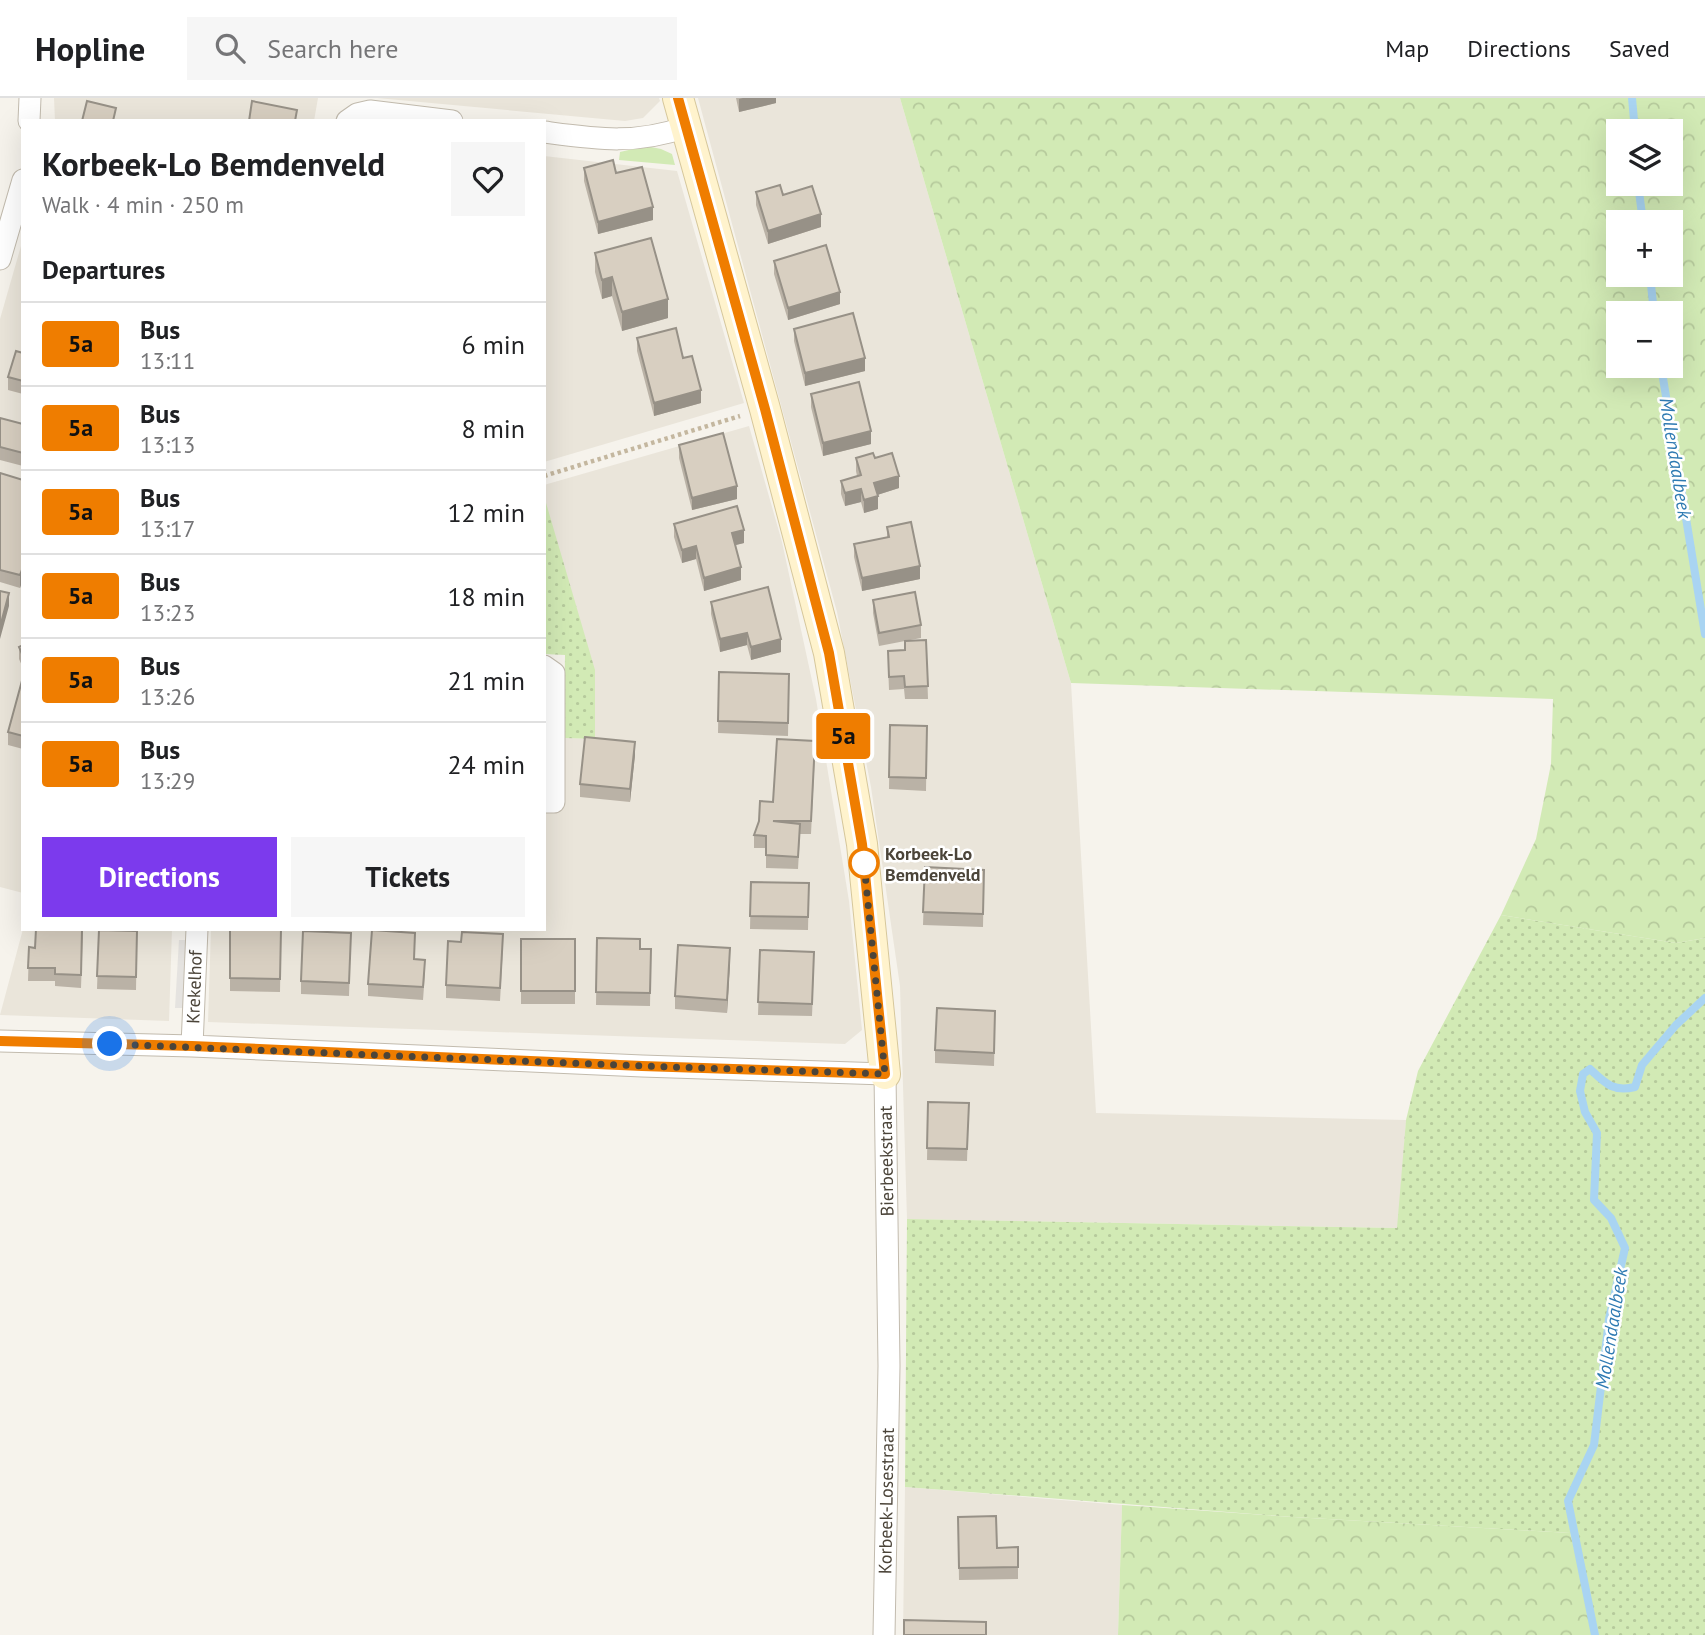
<!DOCTYPE html>
<meta charset="utf-8">
<style>
:root{--surface:#fff;--page:#f6f6f6;--text:#202124;--muted:#757577;--line:#e0e0e0;--accent:#7c3aed}
body{margin:0;font-family:"PT Sans",sans-serif;background:var(--page);color:var(--text);height:100vh;display:flex;flex-direction:column;font-size:26px;white-space:nowrap}
*{box-sizing:border-box;margin:0}
p{font-size:23px;color:var(--muted)}
.icon{flex:none;width:38px;height:38px;fill:none;stroke:currentColor;stroke-width:2;stroke-linecap:round;stroke-linejoin:round}
.map{position:relative;flex:1;overflow:hidden}
.drawer{position:absolute;left:21px;top:21px;width:525px;height:812px;display:flex;flex-direction:column;background:var(--surface);border-radius:0px;box-shadow:0 7px 28px #0002}
.drawer>*{flex:none}
.badge{padding:0 14px;border-radius:5px;font-size:24px;line-height:46px}
.controls{position:absolute;left:1606px;top:21px;display:grid;gap:14px}
.controls a{display:grid;place-items:center;width:77px;height:77px;border-radius:0px;background:var(--surface);box-shadow:0 7px 28px #0002;font-size:35px}
.you{position:absolute;width:35px;height:35px;margin:-18px;border:5px solid #fff;border-radius:50%;background:#1a73e8;box-shadow:0 0 0 10px #1a73e833}
.map>.badge{position:absolute;translate:-50% -50%;box-shadow:0 0 0 4px #fff}
h2{padding:0 21px;font-size:26px;line-height:63px}
.round{display:grid;place-items:center;flex:none;width:74px;height:74px;border-radius:0px;background:var(--page)}
.head{display:flex;align-items:center;justify-content:space-between;height:119px;padding:0 21px}
h1{font-size:33px;font-weight:800;line-height:52px}
.button{display:flex;gap:14px;margin-top:auto;padding:14px 21px}
.button a{flex:1;height:80px;border-radius:0px;background:var(--accent);color:#fff;font-size:28px;font-weight:800;line-height:80px;text-align:center}
.button a+a{background:var(--page);color:var(--text)}
ul{padding:0;list-style:none}
li{display:flex;align-items:center;gap:21px;height:84px;padding:0 21px;border-top:2px solid var(--line)}
li div{flex:1}
li b{display:block;font-size:26px}
li em{font-style:normal}
li .badge{min-width:77px;font-weight:700;text-align:center}
header{display:flex;align-items:center;gap:42px;box-sizing:border-box;height:98px;padding:0 35px;background:var(--surface);border-bottom:2px solid var(--line)}
header strong{font-size:33px}
nav{display:flex;gap:38px;margin-inline-start:auto;font-size:24px}
.search{width:490px;height:63px;background:var(--page);display:flex;align-items:center;gap:18px;box-sizing:border-box;padding:0 24px;border-radius:0px;color:var(--muted);font-size:26px}
.map>svg:first-child{display:block}
.residential{fill:#eae5da}
.grass{fill:url(#grass-dots)}
.forest{fill:url(#forest-crowns);fill-rule:evenodd}
.garden{fill:#d2eab5}
.parking{fill:#e5e3e0}
.lines{fill:none;stroke-linecap:round;stroke-linejoin:round}
.stream{stroke:#a9d4f2;stroke-width:8}
.street-casing{stroke:#c2bbae;stroke-width:23}
.secondary-casing{stroke:#d6c79b;stroke-width:32}
.path{stroke:#c4b79f;stroke-width:4.5;stroke-dasharray:3.5 3.5;stroke-linecap:butt}
.street{stroke:#fff;stroke-width:21}
.secondary{stroke:#fff3cd;stroke-width:30}
.wall{fill:#bab2a6}
.shaded-wall{fill:#979187}
.building{fill:#d8cfc1;stroke:#979187;stroke-width:2}
.line-casing{stroke:#fff;stroke-width:16}
.line{stroke:#ef7d00;stroke-width:10}
.walk{stroke:#4b4439;stroke-width:7;stroke-dasharray:0 12.6}
.stop-dot{fill:#fff;stroke:#ef7d00;stroke-width:3.5}
.labels{text-anchor:middle;dominant-baseline:central;stroke-width:5;stroke-linejoin:round;paint-order:stroke}
.stop-label{font-size:18px;font-weight:bold;fill:#4b4439;stroke:#fff;text-anchor:start}
.street-label{font-size:18px;fill:#4b4439;stroke:#fff}
.water-label{font-size:19px;font-style:italic;fill:#2e7ab2;stroke:#fff}
</style>
<header>
<strong>Hopline</strong>
<div class="search"><svg class="icon" aria-label="search" viewBox="0 0 24 24"><circle cx="10" cy="10" r="6"/><path d="M15 15l6 6"/></svg>Search here</div>
<nav><a>Map</a><a>Directions</a><a>Saved</a></nav>
</header>
<div class="map">
<svg width="1705" height="1537" viewBox="0 0 1705 1537">
<defs>
<pattern id="grass-dots" width="8" height="8" patternUnits="userSpaceOnUse" patternTransform="scale(1.75)"><rect width="8" height="8" fill="#d2eab5"/><path d="M2 2h.1M6 6h.1" fill="none" stroke="#b6ca9c" stroke-width="1.8" stroke-linecap="round"/></pattern>
<pattern id="forest-crowns" width="20" height="18" patternUnits="userSpaceOnUse" patternTransform="scale(1.75)"><rect width="20" height="18" fill="#d2eab5"/><path d="M2 6a3 3 0 1 1 6 0M12 15a3 3 0 1 1 6 0" fill="none" stroke="#b6ca9c"/></pattern>
</defs>
<rect width="100%" height="100%" fill="#f6f3ec"/>
<!-- residential -->
<path class="residential" d="M54,0h264l-4,23h-259z
M377,0h282l1,3 -17,17 -18,3z
M698,0h202l171,585 25,430 310,7 -8,108 -491,-9 -7,-233 -29,-199 -34,-175z
M544,58l133,15 67,232 -200,59z
M23,141v654l-23,-6v-568z
M749,328l33,116 34,157 33,202 13,129 -17,14 -637,-22 3,-93h333v-119h17l3,-72 31,1 -51,-243v-11z
M23,831h149l-3,92 -169,-6z
M905,1389l217,18 -4,130h-215z"/>
<!-- grass -->
<path class="grass" d="M544,398l51,174v69l-31,-1 1,-83 -21,-1z
M1501,817l175,28 29,-5v697h-108l-27,-102 -277,-16 -388,-30 2,-268 490,9 9,-108 12,-49z"/>
<!-- forest -->
<path class="forest" d="M900,0h805v840l-29,5 -175,-28 35,-76 15,-75 2,-65 -482,-16zM1619,33h52v53h-52zM1619,124h52v53h-52zM1619,215h52v53h-52z
M1122,1407l171,12 277,16 27,102h-479z"/>
<!-- garden -->
<path class="garden" d="M646,48l15,3 11,5 3,11 -56,-5 1,-8z"/>
<!-- parking -->
<path class="parking" d="M179,842h7l-3,68h-8z"/>
<g class="lines">
<!-- stream -->
<path class="stream" d="M1632,0l3,33
M1638,86l5,38
M1650,177l4,38
M1661,268l44,268
M1595,1537l-27,-134 26,-56 15,-126 16,-71 -14,-30 -17,-18 3,-67 -12,-21 -5,-21 3,-17 7,-5c16,15 23,23 45,18l7,-22 34,-40 29,-27"/>
<defs>
<path id="street" d="M29,23l1,-23
M347,23l10,-7 13,-3 82,10
M544,34c53,7 90,13 142,-5
M0,161l23,-79
M544,568l10,7v129h-10
M0,943l192,5 450,20 243,8 4,292 -5,269
M192,948l5,-117"/>
<path id="secondary" d="M678,0l87,311 64,244 33,191 23,230"/>
</defs>
<!-- street casing -->
<use href="#street" class="street-casing"/>
<!-- secondary casing -->
<use href="#secondary" class="secondary-casing"/>
<!-- path -->
<path class="path" d="M544,378l196,-60"/>
<!-- street -->
<use href="#street" class="street"/>
<!-- secondary -->
<use href="#secondary" class="secondary"/>
</g>
<!-- wall -->
<path class="wall" d="M736,0h40v5l-37,9z
M584,70l32,5 37,47 -55,14 -14,-53z
M756,94l27,3 38,32 -53,17 -12,-39z
M595,155l73,65 -46,13 -10,-35 -10,3 -7,-27z
M774,163l66,43 -52,16 -14,-46z
M794,231l71,42 -60,15 -11,-45z
M23,233v20h-2v-13z
M637,240l46,20 18,45 -47,13 -17,-65z
M23,255v41l-15,-4v-13z
M811,296l60,50 -48,12 -12,-49z
M0,320l23,6v42l-23,-6z
M679,347l58,54 -45,11 -13,-52z
M856,360h19l24,30 -22,7 1,14 -14,4 -3,-11 -16,4 -4,-12v-13l16,-5 -1,-5z
M0,375l23,7v99l-3,9 -20,-6z
M674,426l70,19 -9,2 6,35 -37,11 -8,-32 -14,4 -8,-26z
M887,429l33,52 -58,12 -8,-34v-13l33,-6z
M873,502l48,25v13l-16,3 21,-1 2,59h-23l-1,-10 -15,1 -1,-26 17,-14v-9l-26,5 -6,-33z
M711,504l70,50 -30,8 -4,-15 -27,7 -9,-38z
M23,547v23l-4,-9v-12z
M719,574l70,2 -1,62 -70,-3z
M23,579v72l-15,-4v-13z
M890,627l37,1 -1,65 -37,-2z
M815,655l-4,81h-11l-2,35 -32,-1v-20h-12v-13l19,-33z
M635,657l-5,47 -50,-5v-13z
M925,769l59,3 -1,57 -60,-2z
M751,784l58,1 -1,47 -58,-1z
M83,831l-2,59 -26,-2v-5h-27l1,-34 6,1z
M230,831h51l-1,63 -50,-1z
M99,832l38,1 -1,59 -39,-1z
M351,835l-2,63 -48,-2v-13z
M597,840l43,11h11l-1,57 -54,-1z
M521,841h54v65h-54z
M415,848v14l10,13 -2,27 -55,-4v-12z
M503,849l-3,54 -54,-3v-13z
M760,852l54,15 -2,51 -54,-1z
M730,863l-3,52 -52,-4v-13z
M995,926l-1,42 -59,-3v-13z
M928,1004l41,1 -2,58 -40,-1z
M958,1419l39,31 21,-1v32l-59,1z"/>
<!-- shaded-wall -->
<path class="shaded-wall" d="M743,0h33v5l-37,9v-13z
M653,109v13l-55,14v-12z
M821,116v13l-53,17v-13z
M612,179v19l-10,3v-19z
M840,194v12l-52,16v-12z
M668,201v19l-46,13v-19z
M865,260v13l-60,15v-13z
M701,292v13l-47,13v-13z
M871,333v13l-48,12v-13z
M899,378v12l-25,8v-13z
M737,388v13l-45,11v-12z
M861,391v13l-16,4v-13z
M878,398v13l-14,4v-13z
M744,432v13l-12,3v-13z
M696,448v13l-14,4v-13z
M920,468v13l-58,12v-13z
M23,469v12l-3,9v-13z
M741,469v13l-37,11v-13z
M9,495v13l-9,33v-12z
M747,535v12l-27,7v-13z
M781,541v13l-30,8v-13z
M635,644v13l-5,47v-13z
M730,850v13l-3,52v-13z"/>
<!-- building -->
<path class="building" d="M87,3l29,7 -3,13h-31z
M252,3l45,9 -2,11h-46z
M613,62l3,13 26,-6 11,40 -55,15 -14,-54z
M780,87l3,10 29,-9 9,28 -53,17 -12,-39z
M651,140l17,61 -46,13 -10,-35 -10,3 -7,-27z
M826,147l14,47 -52,16 -14,-47z
M853,215l12,45 -60,15 -11,-44z
M676,230l7,30 9,-2 9,34 -47,13 -17,-65z
M16,253l7,2v28l-15,-4z
M859,284l12,49 -48,12 -12,-49z
M0,320l23,6v29l-23,-6z
M723,335l14,53 -45,12 -13,-53z
M873,355l2,5 17,-5 7,23 -25,7 4,13 -14,4 -3,-11 -16,4 -4,-12 20,-6 -5,-17z
M0,375l23,7v87l-3,8 -20,-5z
M737,408l7,24 -12,3 9,34 -37,11 -8,-32 -14,4 -8,-26z
M911,424l9,44 -58,12 -8,-34 35,-7 -2,-10z
M768,489l13,52 -30,8 -4,-14 -27,6 -9,-37z
M0,493l9,2 -9,34z
M915,494l6,33 -42,8 -6,-33z
M926,542l2,46 -23,1 -1,-11 -15,1 -1,-26 17,-1v-9z
M23,547v11l-4,-9z
M719,574l70,2 -1,49 -70,-2z
M23,579v59l-15,-4z
M890,627l37,1 -1,52 -37,-1z
M585,639l50,5 -5,47 -50,-5z
M777,641l38,2 -4,80h-38l27,3 -2,33 -32,-2v-19l-12,-1 5,-14 1,-20 13,1z
M925,769l59,3 -1,44 -60,-2z
M751,784l58,1 -1,34 -58,-1z
M36,831h46l-1,46 -26,-1v-6h-27l1,-21 6,1z
M230,831h51l-1,50 -50,-1z
M99,832l38,1 -1,46 -39,-1z
M372,832l43,3 -1,26 11,1 -2,27 -55,-3z
M303,833l48,2 -2,50 -48,-2z
M462,834l41,2 -3,54 -54,-3 2,-44 13,1z
M597,840l43,1v10h11l-1,44 -54,-1z
M521,841h54v52h-54z
M678,847l52,3 -3,52 -52,-4z
M760,852l54,2 -2,52 -54,-2z
M937,910l58,3 -1,42 -59,-3z
M928,1004l41,1 -2,46 -40,-1z
M996,1418l1,32 21,-1v20l-59,1 -1,-51z
M904,1522l82,2v13h-82z"/>
<g class="lines">
<defs>
<path id="line" d="M0,943l192,5 450,20 243,8 -23,-230 -33,-191 -64,-244 -87,-311"/>
</defs>
<!-- line casing -->
<use href="#line" class="line-casing"/>
<!-- line -->
<use href="#line" class="line"/>
<!-- walk -->
<path class="walk" d="M110,946l532,22 243,8 -21,-211"/>
</g>
<!-- markers -->
<circle class="stop-dot" cx="864" cy="765" r="14"/>
<g class="labels">
<!-- stop labels -->
<g class="stop-label">
<text x="885" y="755">Korbeek-Lo<tspan x="885" dy="21">Bemdenveld</tspan></text>
</g>
<!-- street labels -->
<g class="street-label">
<text transform="translate(194 889) rotate(-88)">Krekelhof</text>
<text transform="translate(886 1063) rotate(-91)">Bierbeekstraat</text>
<text transform="translate(886 1403) rotate(-89)">Korbeek-Losestraat</text>
</g>
<!-- water labels -->
<g class="water-label">
<text transform="translate(1676 360) rotate(81)">Mollendaalbeek</text>
<text transform="translate(1611 1230) rotate(-81)">Mollendaalbeek</text>
</g>
</g>
</svg>
<div class="controls">
<a><svg class="icon" aria-label="layers" viewBox="0 0 24 24"><path d="M12 4l9 5-9 5-9-5zM3 14l9 5 9-5"/></svg></a>
<a>+</a>
<a>−</a>
</div>
<div class="you" style="left:110px;top:946px"></div>
<b class="badge" style="left:843px;top:638px;background:#ef7d00;color:#111">5a</b>
<section class="drawer">
<div class="head"><div><h1>Korbeek-Lo Bemdenveld</h1><p>Walk · 4 min · 250 m</p></div><a class="round"><svg class="icon" aria-label="heart" viewBox="0 0 24 24"><path d="M12 20l-8-8c-3-5 5-10 8-4 3-6 11-1 8 4z"/></svg></a></div>
<h2>Departures</h2>
<ul>
<li><span class="badge" style="background:#ef7d00;color:#111">5a</span><div><b>Bus</b><p>13:11</p></div><em>6 min</em></li>
<li><span class="badge" style="background:#ef7d00;color:#111">5a</span><div><b>Bus</b><p>13:13</p></div><em>8 min</em></li>
<li><span class="badge" style="background:#ef7d00;color:#111">5a</span><div><b>Bus</b><p>13:17</p></div><em>12 min</em></li>
<li><span class="badge" style="background:#ef7d00;color:#111">5a</span><div><b>Bus</b><p>13:23</p></div><em>18 min</em></li>
<li><span class="badge" style="background:#ef7d00;color:#111">5a</span><div><b>Bus</b><p>13:26</p></div><em>21 min</em></li>
<li><span class="badge" style="background:#ef7d00;color:#111">5a</span><div><b>Bus</b><p>13:29</p></div><em>24 min</em></li>
</ul>
<div class="button"><a>Directions</a><a>Tickets</a></div>
</section>
</div>
